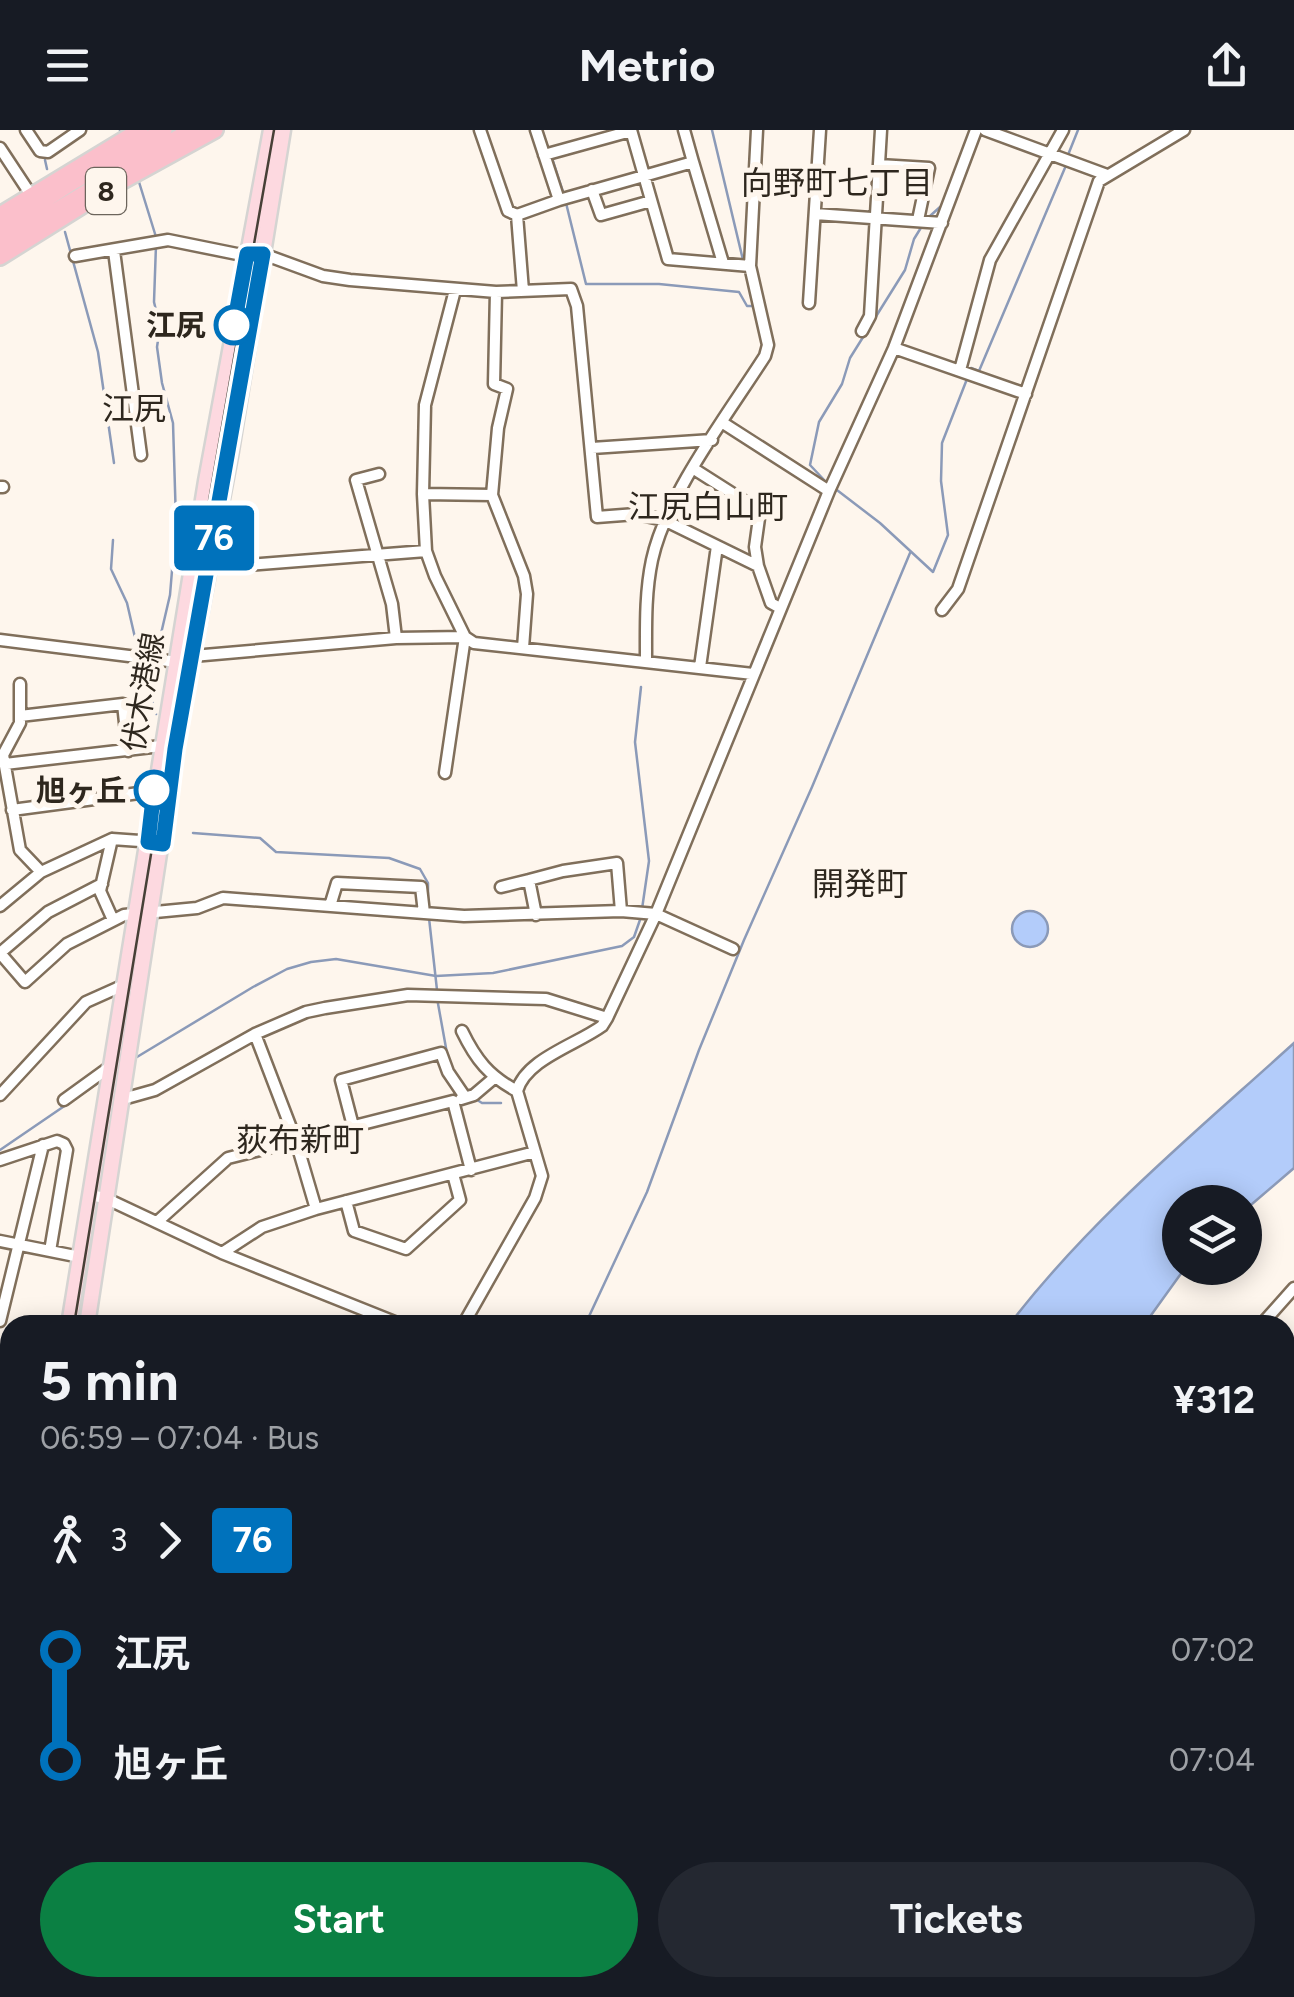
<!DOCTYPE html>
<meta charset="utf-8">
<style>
:root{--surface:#171b24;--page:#242831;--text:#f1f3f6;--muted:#9ea1a6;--accent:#0b8043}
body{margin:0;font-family:Figtree,"Noto Sans JP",sans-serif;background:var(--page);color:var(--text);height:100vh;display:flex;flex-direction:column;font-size:38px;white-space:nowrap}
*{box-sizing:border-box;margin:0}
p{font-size:32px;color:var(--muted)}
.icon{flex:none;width:55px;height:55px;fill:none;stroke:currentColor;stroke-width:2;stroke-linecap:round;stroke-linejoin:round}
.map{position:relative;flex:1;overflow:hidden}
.panel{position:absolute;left:0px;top:1185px;width:1295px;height:682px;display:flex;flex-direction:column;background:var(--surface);border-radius:30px 30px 0 0;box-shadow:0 5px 25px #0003}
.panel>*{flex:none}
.badge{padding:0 20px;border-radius:8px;font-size:35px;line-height:65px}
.tools{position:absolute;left:1162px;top:1055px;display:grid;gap:20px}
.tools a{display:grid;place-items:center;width:100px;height:100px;border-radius:50%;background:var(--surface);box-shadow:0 5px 25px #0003;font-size:50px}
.map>.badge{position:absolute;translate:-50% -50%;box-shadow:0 0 0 5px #fff}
.legs{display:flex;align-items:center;gap:15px;height:110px;padding:0 40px;font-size:32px}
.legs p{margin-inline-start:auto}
.headline{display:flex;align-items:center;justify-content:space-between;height:170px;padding:0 40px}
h1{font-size:55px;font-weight:700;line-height:75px}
.action{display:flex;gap:20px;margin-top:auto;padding:20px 40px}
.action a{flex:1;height:115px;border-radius:60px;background:var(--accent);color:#fff;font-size:40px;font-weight:700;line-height:115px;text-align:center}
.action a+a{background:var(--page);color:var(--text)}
ul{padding:0 40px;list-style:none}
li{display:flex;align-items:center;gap:35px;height:110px;font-size:38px}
li i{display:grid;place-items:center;width:15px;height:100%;margin:0 12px;background:currentColor}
li i::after{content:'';width:25px;height:25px;margin:-12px;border:8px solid;border-radius:50%;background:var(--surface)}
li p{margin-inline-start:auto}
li:first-child i{background:linear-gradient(#0000 50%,currentColor 0)}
li:last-child i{background:linear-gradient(currentColor 50%,#0000 0)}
header{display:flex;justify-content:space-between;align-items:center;height:130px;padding:0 40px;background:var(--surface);font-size:45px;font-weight:700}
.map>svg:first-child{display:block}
.water{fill:#b3ccfa;stroke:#8b9ab8;stroke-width:2.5}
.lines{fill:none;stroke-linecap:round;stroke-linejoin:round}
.stream{stroke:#8b9ab8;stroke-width:2.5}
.minor-casing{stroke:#806f5b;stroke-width:15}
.major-casing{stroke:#d5d4d2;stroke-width:19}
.highway-casing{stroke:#d5d4d2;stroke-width:20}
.minor{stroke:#fff;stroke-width:10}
.major{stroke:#fdd9e0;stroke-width:14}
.highway{stroke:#fbbfcb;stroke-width:15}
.tram{stroke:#474037;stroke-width:2.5}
.line-1-casing{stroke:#fff;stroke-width:22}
.line-1{stroke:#0072bc;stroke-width:15}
.stop-1-dot{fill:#fff;stroke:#0072bc;stroke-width:5}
.labels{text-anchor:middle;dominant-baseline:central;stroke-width:10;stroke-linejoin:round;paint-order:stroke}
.shield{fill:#fef6ed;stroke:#6c655c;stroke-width:2.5}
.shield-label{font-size:28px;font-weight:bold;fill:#2e271e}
.stop-label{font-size:30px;font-weight:bold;fill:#2e271e;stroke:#fef6ed;text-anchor:end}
.street-label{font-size:30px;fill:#2e271e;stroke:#fef6ed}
.neighbourhood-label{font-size:32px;fill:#2e271e;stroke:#fef6ed}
</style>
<header><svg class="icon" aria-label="menu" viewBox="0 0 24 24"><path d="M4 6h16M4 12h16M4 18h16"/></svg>Metrio<svg class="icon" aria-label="share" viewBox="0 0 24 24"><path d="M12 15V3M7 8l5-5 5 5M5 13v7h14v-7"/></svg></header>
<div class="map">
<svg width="1294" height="1867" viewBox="0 0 1294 1867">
<rect width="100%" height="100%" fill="#fef6ed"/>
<!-- water -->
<path class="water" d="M1012 799a18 18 0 1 1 36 0a18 18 0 1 1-36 0Z
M1294,913v125l-49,42v-8h-65v66h5l-41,57h-135c81,-106 187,-193 285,-282z
M786,1858h115l2,9h-115z"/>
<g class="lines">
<!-- stream -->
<path class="stream" d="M120,0v1
M542,0l6,18
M712,0l31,130
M551,25l13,40
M1068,25l10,-25
M45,30l2,9
M139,52l17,55
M566,73l20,81h73l80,8 8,14h8
M930,86l10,-9
M65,102l33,120 16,111
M970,241l1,-3 8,3 88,-208
M827,353l-17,-18 9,-43 23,-38 8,-26 55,-88 9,-31 8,-13
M833,357l47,36 53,49 15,-37 -7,-54 1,-38 25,-64
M113,410l-2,29 16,34 12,52
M135,512l25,-4 10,-43 6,-73 -3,-99 -11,-40 -5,-36 3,-20 -6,-25 2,-57
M141,532l15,52
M641,557l-6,55 14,119 -7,48
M193,703l67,5 16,14 113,6 31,11 8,14v22
M429,788l8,72
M437,868l11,61
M132,930l121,-73 34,-18 24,-7 25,-3 100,17 57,-3 129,-27 12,-9 7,-20
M474,968l8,5h19
M0,1020l101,-69
M585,1195l62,-133 52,-142 45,-110 68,-153 98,-234
M0,1646l10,14
M0,1682l10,39
M0,1801l10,-6
M56,1867l2,-9"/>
<defs>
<path id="minor" d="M26,0l14,21 8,1 32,-22
M480,0l28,81 9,4 6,76
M631,0l37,129 82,7
M985,0l122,45
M0,18l31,47
M544,25l87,-24
M693,32l30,101
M879,35l50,3 -11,52
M592,60l9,25 50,-14
M559,70l134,-38 -9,-32
M815,84l127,9
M517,85l42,-15 -23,-70
M114,121l27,204
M75,126l93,-16 74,15 21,-1 60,22 27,4 146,12 75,-3 6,17 20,211 39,-3 28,6 94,46 13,37 9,5
M496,162l-2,92 13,5 -9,39 -6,67 32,81 3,18 -4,54
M809,173l11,-173
M862,201l8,-15 11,-186
M894,218l132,46
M960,240l30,-110 73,-130
M723,293l106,68
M592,318l120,-8
M694,339l66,42 -5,36 3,19
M379,344l-23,6 36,124 4,34
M0,357h3
M423,364l69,1
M208,438l218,-17
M942,480l16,-21 141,-408 85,-51
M0,510l177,22 16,-6 203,-18 69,-1 9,6 279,31
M646,531c0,-34 -1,-68 6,-101 14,-65 76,-146 113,-204l3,-11 -18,-79 7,-136
M700,537l17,-121
M20,554v39l-17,32 17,95 21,22
M20,586l103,-12 5,47
M5,634l156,-18
M445,643l20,-136 -30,-61 -9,-25 -3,-57 2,-89 30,-115
M12,680l142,-19
M112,709l-12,52 13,29
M501,757l28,-7
M0,776l41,-34 71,-33 42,3
M330,776l7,-23 84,4 3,26
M536,785l-7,-35 34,-9 54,-8 4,48
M0,823l25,29 42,-38 57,-29 73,-7 26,-10 241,18 157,-5 35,3 77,35
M0,823l48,-41 54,-28
M462,901c14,29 27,45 55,60
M255,904l41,107 20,68
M0,965l86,-93 38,-17
M123,969l32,-9 100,-56 51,-22 19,-4 83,-13 138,4 61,19
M461,969l13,-4 20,-17
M64,970l47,-34
M353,996l-12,-46 100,-27 7,19 17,25
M0,1030l57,-19 7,3 3,6 -17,101
M90,1065l15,3 117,55 180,72
M346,1071l8,30 52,18 54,-49 -7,-26
M157,1092l71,-64 225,-57 18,69
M0,1111l80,16
M222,1123l40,-26 54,-18 219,-57
M0,1191l43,-176
M463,1195l72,-127 7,-22 -25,-85c9,-32 59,-46 85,-65l5,-8 49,-104 173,-423 65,-143 82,-218
M1261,1195l33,-37
M0,1352l10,-2
M348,1858l79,8
M533,1858l1,9
M611,1858l1,9
M752,1858l1,9
M1027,1858l6,9
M252,1867l2,-9
M277,1867l1,-9
M621,1867l8,-2v-7"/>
<path id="major" d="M69,1195l137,-844 65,-351
M87,1195l88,-576 56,-298 52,-321
M1285,1699l9,-9
M0,1793l10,-6
M146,1858l3,9
M161,1858l3,9
M1104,1867l11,-9"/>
<path id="highway" d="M0,85l140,-85
M0,99l71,-46 93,-53
M0,114l191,-114
M0,127l115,-72 100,-55"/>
</defs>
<!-- minor casing -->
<use href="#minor" class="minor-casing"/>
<!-- major casing -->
<use href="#major" class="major-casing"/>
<!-- highway casing -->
<use href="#highway" class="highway-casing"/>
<!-- minor -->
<use href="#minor" class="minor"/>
<!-- major -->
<use href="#major" class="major"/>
<!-- highway -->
<use href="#highway" class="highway"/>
<!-- tram -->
<path class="tram" d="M74,1195l132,-807 68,-388
M152,1858l2,9"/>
</g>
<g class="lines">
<defs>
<path id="line-1" d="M154,660l-6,52 15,2 12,-95 88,-495h-16l-13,71"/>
</defs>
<!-- line-1 casing -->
<use href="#line-1" class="line-1-casing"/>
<!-- line-1 -->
<use href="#line-1" class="line-1"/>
</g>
<!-- markers -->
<g class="stop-1-dot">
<circle cx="234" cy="195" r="18"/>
<circle cx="154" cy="660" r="18"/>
</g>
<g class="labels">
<!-- shield labels -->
<rect class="shield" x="86" y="38" width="40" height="46" rx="8"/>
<g class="shield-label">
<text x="106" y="61">8</text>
</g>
<!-- stop labels -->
<g class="stop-label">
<text x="206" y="195">江尻</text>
<text x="126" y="660">旭ヶ丘</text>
</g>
<!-- street labels -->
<g class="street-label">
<text transform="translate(143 562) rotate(-80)">伏木港線</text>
</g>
<!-- neighbourhood labels -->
<g class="neighbourhood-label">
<text x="837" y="53">向野町七丁目</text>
<text x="134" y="279">江尻</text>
<text x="708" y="377">江尻白山町</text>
<text x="860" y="754">開発町</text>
<text x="300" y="1010">荻布新町</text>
</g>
</g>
</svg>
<div class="tools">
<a><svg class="icon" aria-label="layers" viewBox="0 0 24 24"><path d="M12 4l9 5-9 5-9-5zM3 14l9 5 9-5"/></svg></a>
</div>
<b class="badge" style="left:214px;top:408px;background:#0072bc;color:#fff">76</b>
<section class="panel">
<div class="headline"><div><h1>5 min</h1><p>06:59 – 07:04 · Bus</p></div><b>¥312</b></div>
<div class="legs"><svg class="icon" aria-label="walk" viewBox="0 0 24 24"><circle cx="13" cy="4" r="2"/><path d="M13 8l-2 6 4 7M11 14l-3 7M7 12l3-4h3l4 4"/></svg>3<svg class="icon" aria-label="forward" viewBox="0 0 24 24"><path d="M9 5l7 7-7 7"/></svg><b class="badge" style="background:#0072bc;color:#fff">76</b></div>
<ul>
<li><i style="color:#0072bc"></i><b>江尻</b><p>07:02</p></li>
<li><i style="color:#0072bc"></i><b>旭ヶ丘</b><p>07:04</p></li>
</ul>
<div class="action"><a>Start</a><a>Tickets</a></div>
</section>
</div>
